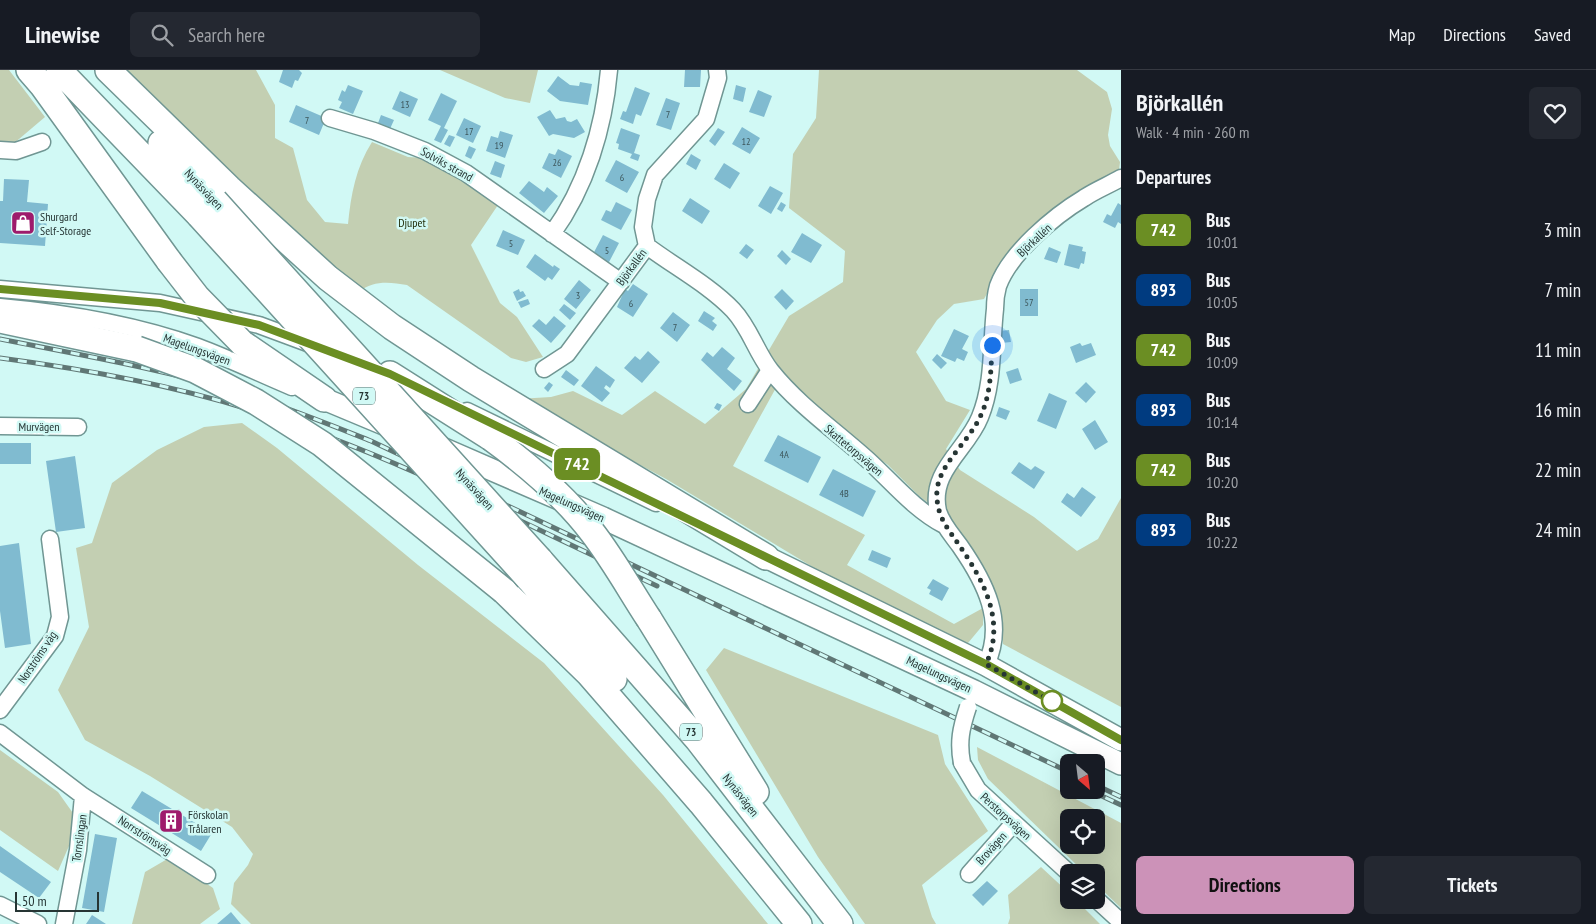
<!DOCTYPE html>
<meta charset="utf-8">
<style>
:root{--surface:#171b24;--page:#242831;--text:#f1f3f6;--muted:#9ea1a6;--line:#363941;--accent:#cc92b8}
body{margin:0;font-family:"PT Sans Narrow",sans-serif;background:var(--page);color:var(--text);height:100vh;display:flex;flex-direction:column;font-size:19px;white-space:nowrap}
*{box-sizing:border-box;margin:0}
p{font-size:16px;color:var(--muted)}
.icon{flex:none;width:28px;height:28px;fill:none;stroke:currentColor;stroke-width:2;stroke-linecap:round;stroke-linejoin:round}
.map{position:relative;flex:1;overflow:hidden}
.sheet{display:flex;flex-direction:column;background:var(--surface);width:475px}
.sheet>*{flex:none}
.badge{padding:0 10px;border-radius:8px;font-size:18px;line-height:32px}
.needle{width:32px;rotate:152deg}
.fabs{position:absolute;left:1060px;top:684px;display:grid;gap:10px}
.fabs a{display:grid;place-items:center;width:45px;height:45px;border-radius:8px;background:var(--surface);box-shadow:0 5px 20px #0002;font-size:25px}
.scale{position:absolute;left:15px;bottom:12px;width:84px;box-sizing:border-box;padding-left:5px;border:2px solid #263534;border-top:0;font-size:14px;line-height:18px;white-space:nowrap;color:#263534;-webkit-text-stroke:4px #d1f9f5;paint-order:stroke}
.you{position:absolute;width:25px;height:25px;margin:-12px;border:4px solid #fff;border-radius:50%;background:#1a73e8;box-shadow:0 0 0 8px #1a73e833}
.map>.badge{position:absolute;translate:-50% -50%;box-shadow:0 0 0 2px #fff}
h2{padding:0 15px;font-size:19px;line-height:45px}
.round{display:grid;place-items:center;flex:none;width:52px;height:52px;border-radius:8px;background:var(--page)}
.headline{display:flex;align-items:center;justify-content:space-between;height:85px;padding:0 15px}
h1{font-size:24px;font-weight:700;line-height:38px}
.action{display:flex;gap:10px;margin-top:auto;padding:10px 15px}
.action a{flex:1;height:58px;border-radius:8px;background:var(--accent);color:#111;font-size:20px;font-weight:700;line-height:58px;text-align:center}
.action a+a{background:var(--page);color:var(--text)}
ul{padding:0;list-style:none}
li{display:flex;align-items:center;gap:15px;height:60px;padding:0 15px}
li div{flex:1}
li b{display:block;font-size:19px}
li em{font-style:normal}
li .badge{min-width:55px;font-weight:700;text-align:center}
header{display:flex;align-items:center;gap:30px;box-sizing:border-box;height:70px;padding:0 25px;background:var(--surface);border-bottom:1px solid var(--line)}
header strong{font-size:24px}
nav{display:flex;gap:28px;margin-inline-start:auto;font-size:18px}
.search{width:350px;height:45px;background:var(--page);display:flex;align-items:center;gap:12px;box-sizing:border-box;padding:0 18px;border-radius:8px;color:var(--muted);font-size:19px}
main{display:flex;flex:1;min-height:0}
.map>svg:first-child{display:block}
.green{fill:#c3cfb2;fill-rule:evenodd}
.building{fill:#80bbd0}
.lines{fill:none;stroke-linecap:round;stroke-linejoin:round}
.minor-casing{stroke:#709693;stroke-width:19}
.major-casing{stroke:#709693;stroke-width:24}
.highway-casing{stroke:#709693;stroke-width:28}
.minor{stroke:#fff;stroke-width:16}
.major{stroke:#fff;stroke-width:21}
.highway{stroke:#fff;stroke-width:25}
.rail-casing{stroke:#607775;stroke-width:5}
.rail{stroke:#d1f9f5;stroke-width:3;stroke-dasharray:9;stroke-linecap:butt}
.minor-bridge-casing{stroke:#709693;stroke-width:19;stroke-linecap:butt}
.highway-bridge-casing{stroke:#709693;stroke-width:28;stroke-linecap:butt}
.minor-bridge{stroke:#fff;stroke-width:16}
.highway-bridge{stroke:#fff;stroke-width:25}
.line-casing{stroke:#fff;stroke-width:11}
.line{stroke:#6b8e23;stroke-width:8}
.walk{stroke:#263534;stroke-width:5;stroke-dasharray:0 9}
.stop-dot{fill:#fff;stroke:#6b8e23;stroke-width:2.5}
.labels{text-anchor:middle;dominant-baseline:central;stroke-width:5;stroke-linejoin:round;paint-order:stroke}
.number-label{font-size:10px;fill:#3c565b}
.shield{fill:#d1f9f5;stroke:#59706e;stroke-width:1}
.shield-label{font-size:11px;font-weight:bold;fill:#263534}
.street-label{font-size:12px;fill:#263534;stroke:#d1f9f5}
.poi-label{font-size:12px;fill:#263534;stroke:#d1f9f5;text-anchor:start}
.park-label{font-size:12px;fill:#232f0c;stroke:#d1f9f5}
</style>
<header>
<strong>Linewise</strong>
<div class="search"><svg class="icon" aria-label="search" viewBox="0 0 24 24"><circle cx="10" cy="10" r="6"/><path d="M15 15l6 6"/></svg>Search here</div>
<nav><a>Map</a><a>Directions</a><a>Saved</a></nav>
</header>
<main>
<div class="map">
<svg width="1121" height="854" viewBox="0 0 1121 854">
<rect width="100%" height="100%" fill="#d1f9f5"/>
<!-- green -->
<path class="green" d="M0,0h9l36,47 -33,28 -12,-1z
M122,0h134l19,35v33l18,10 14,52 18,22 23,2c3,-30 8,-57 24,-82l36,15 18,1 74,44 -29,43 29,58 17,14 26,40 -17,5 -15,-4 -104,-73c-17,-3 -34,-5 -48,7l-38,-29z
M440,0h98l-8,33 -25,-5z
M819,0h258l30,22 5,17 -4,26 2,11 10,16 -1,8 -70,44 -50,58 -15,27 -30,5 -17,16 -21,32 30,49 24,9 -24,39 14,21 74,47 43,34 21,-12 23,-41v209l-118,-63v-15l-4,-18 -49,-91 -32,-25 -30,-30 -59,-43 -46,-47 -50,91 132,69 -18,30 107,59 29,-16v17l-15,18 -20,-4 -112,-58 -170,-102 -148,-80 33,-2 22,-6 49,24 33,-24 50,33 41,-35 43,-73 54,-34 2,-31 -56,-43 4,-54 23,-36z
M242,353l35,25 141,117 126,98 119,132 105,129h-517l-20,-20 3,-21 14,-18 5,-11 -21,-27 -82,-51 -65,-36 -27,-50 31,-63 -13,-79 16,-5 20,-60 45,-33 47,-23z
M724,578l214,87 7,29 43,67 -66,54 10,32 4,7h-71l-47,-67 -112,-187z
M977,677l144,76v85l-25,-24v-12h-12l-96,-93 -10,-19zM1069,748h27v27h-27z
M0,680l58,42 17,24 -6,30 -11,25 -58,-41z
M169,788l44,30 7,21 -20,15h-68l13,-52z
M1041,797l28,26v7h7l24,24h-92l2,-6 -2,-23z"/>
<!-- building -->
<path class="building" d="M283,0h16l3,3 -4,8 -3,-1 -3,8 -13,-6z
M685,0h16l-1,17h-16z
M558,6l12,9 9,1 1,-4 12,2 -4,21 -28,-4 -13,-10z
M348,15l15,6 -10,23 -14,-6 3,-6 -4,-2 4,-10 3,2z
M736,15l10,3 -3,14 -10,-3z
M635,17l15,6 -9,23 -5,-2 -3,10 -13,-5 3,-8 3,1z
M758,20l14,6 -8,21 -15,-5z
M400,21l18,8 -8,18 -18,-8z
M441,23l16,8 -13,27 4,2 -7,13 -7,-3 7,-14 -13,-6z
M666,28l14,5 -9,27 -15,-5z
M296,35l30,13 -7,17 -30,-13z
M550,40l6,9 9,-2 2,4 4,1 6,-3 8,13 -11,6 -21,-4 -4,2 -12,-19z
M381,45l13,5 -5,11 -12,-5z
M464,48l17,8 -8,17 -17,-8z
M742,57l18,11 -10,16 -18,-10z
M621,58l19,7 -6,18 6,2 -2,6 -8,-3 2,-4 -14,-5 1,-5 -3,-1z
M718,58l7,4 -10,14 -6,-5z
M500,61l13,4 -8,23 -19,-7 5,-15 7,2z
M449,65l6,2 -5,10 -6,-3z
M469,76l7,3 -5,10 -6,-3z
M558,79l14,7 -11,22 -19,-10 7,-15 6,2z
M691,84l10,6 -5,10 -10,-6z
M616,90l23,12 -12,21 -22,-12z
M495,91l10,4 -4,13 -11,-4z
M724,93l16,10 -10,16 -16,-10z
M4,109l25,1 -2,22 21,2 -3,42 -45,-3v-42h3z
M529,111l15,11 3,-5 11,9 -14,17 -25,-20z
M770,116l13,7 -12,21 -13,-8z
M690,128l20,13 -8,13 -20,-13z
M616,132l16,8 -11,20 -20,-10 5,-10 5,2z
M781,132l5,3 -4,7 -5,-3z
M1118,133l3,2v19l-3,-2 -3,6 -12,-6 4,-8 4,2z
M503,160l22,10 -7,15 -22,-9z
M802,163l20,12 -11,18 -20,-11z
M603,165l16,8 -11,21 -16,-8z
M746,174l8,6 -7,9 -8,-6z
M1069,174l14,3 -1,4 4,1 -2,12 -3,-1 -2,6 -15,-4z
M1049,177l12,5 -4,11 -13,-4z
M782,180l9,9 -5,6 -9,-9z
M535,184l18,13 1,-2 6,4 -8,11 -4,-3 -3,4 -19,-14z
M579,210l12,10 -15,19 -12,-10z
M633,214l15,10 -15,23 -16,-10 8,-18 3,2z
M519,219l1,3 3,-1 3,5 -9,5 -4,-9z
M782,219l12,12 -8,9 -12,-13z
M1020,219h18v27h-18z
M528,229l2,5 -9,4 -3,-6z
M564,234l12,9 -6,7 -11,-10z
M704,241l11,7 -3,3 5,4 -4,6 -15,-10z
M673,242l17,13 -13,17 -17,-14z
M554,246l12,10 -15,17 -19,-17 7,-7 7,6z
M954,259l15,7 -7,13 6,3 -4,9 -7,-3 -2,4 -14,-6z
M1009,260l2,12 -10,1 -2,-12z
M1080,273l2,3 9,-3 5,12 -20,8 -6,-16z
M722,277l13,11 -8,11 15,12 -8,10 -33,-31 6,-8 6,5z
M648,281l12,11 -18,21 -18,-15 11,-12 5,4z
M937,284l10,9 -6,6 -9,-9z
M596,296l19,14 -5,8 -4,-3 -2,3 6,5 -8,9 -21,-16z
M1018,298l4,12 -12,4 -4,-12z
M566,300l13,10 -5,6 -13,-9z
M549,312l4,3 -5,7 -4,-4z
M1086,312l10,10 -10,11 -11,-10z
M1049,323l18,8 -11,28 -19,-8z
M717,333l5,2 -3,6 -5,-3z
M999,337l11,4 -4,9 -10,-4z
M1095,350l13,22 -13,8 -13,-21z
M778,365l43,22 -13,26 -44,-22z
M0,373h31v21h-31z
M75,386l10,72 -29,4 -10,-71z
M1019,392l12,8 4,-4 10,6 -11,17 -23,-16z
M833,399l43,22 -13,26 -44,-22z
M1082,417l14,10 -15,20 -20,-15 6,-9 7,5z
M19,473l12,101 -26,4 -5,-37v-65z
M872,480l19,8 -4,10 -19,-8z
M933,509l16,9 -7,13 -13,-7 2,-4 -4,-2z
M142,721l70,42 -11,18 -70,-43z
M95,764l22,4 -13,74 -22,-4z
M0,776l51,36 -12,16 -39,-26z
M987,811l11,10 -15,15 -11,-11z
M231,842l10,12h-24z
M92,845l14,9h-20z"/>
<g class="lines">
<defs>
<path id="minor" d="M330,48l44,13 51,20 41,22 155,109
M0,80l16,1 26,-9
M552,164c34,-47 52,-106 57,-164
M647,176c28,21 62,39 86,64 17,18 23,42 38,61 28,35 65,60 98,90 24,22 46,49 75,64
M647,176l-4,-19 4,-28 8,-24 51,-56 12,-41 -1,-8
M0,219l160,14 99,22 54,20
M0,237c67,6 134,17 198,40 32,12 63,27 94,40
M544,299l23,-15 80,-108
M748,334l22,-34
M467,341l189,92
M0,356l78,1
M986,595c20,-43 -1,-83 -26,-119 -8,-11 -18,-22 -22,-35 -9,-40 29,-61 42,-94 14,-34 11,-72 15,-108 0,-7 1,-16 3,-23 12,-33 56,-70 86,-88 12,-8 25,-13 37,-20
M0,640l55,-74 5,-19 -10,-78
M0,663l83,63 124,79
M962,693l16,27 91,83
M969,804l45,-51
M1096,829l25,23
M0,835l38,19
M64,854l14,-74 5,-54"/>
<path id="major" d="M324,329l67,28
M437,376l166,72 371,173 147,73
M766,487l220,108 135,75"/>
<path id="highway" d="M29,0l13,15 127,176
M59,0l140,145
M108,0l121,118 99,90 64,49 79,52 295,178
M161,73l54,58
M0,250l137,29
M242,273l82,56
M390,304l101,64
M540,490l158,180 142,184
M528,508l86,101
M504,521l85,83 112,129 98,121
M649,549l107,173"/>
</defs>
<!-- minor casing -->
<use href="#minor" class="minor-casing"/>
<!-- major casing -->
<use href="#major" class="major-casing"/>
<!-- highway casing -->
<use href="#highway" class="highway-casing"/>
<!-- minor -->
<use href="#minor" class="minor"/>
<!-- major -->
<use href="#major" class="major"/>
<!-- highway -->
<use href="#highway" class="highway"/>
<defs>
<path id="rail" d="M0,269c81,16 162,30 242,54 44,14 86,31 129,48l698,331
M0,288c84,11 167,26 248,51 142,44 275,114 409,177
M1096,715l25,12
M1089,720l32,15"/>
</defs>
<!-- rail casing -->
<use href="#rail" class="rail-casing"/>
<!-- rail -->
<use href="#rail" class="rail"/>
<defs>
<path id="minor-bridge" d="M962,693c-4,-21 -1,-35 6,-56"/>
<path id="highway-bridge" d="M215,131l325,359
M199,145l329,363
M169,191l28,36 45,46
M137,279l58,21 61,32 66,42 182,147
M491,368c37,27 73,57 101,94 21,27 38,58 57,87"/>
</defs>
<!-- minor-bridge casing -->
<use href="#minor-bridge" class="minor-bridge-casing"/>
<!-- highway-bridge casing -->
<use href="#highway-bridge" class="highway-bridge-casing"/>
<!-- minor-bridge -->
<use href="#minor-bridge" class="minor-bridge"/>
<!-- highway-bridge -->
<use href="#highway-bridge" class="highway-bridge"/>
</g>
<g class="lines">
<defs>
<path id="line" d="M0,219l160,14 99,22 131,49 596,290 135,76"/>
</defs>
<!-- line casing -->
<use href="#line" class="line-casing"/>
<!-- line -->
<use href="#line" class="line"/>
<!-- walk -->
<path class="walk" d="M992,275c-1,24 -1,52 -13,74 -12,25 -45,49 -42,79 1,20 12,32 22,47 25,36 47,77 27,119l69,39 -3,-2"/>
</g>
<!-- icons -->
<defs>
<symbol id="shop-square" viewBox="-11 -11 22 22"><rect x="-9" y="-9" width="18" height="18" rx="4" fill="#9e1b6c" stroke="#d1f9f5"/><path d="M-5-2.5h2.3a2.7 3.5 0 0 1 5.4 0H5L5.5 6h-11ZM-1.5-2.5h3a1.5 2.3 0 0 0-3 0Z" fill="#fff"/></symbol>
<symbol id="building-square" viewBox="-11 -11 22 22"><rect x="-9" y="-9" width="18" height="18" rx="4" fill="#9e1b6c" stroke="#d1f9f5"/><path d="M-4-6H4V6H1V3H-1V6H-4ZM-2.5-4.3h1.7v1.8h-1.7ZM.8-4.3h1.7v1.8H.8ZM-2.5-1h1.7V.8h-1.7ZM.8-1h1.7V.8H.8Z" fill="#fff"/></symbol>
</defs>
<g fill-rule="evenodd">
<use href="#shop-square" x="9" y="139" width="28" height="28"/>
<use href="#building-square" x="157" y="737" width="28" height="28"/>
</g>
<!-- markers -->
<circle class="stop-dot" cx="1052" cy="631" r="10"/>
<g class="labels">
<!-- number labels -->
<g class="number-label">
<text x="405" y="34">13</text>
<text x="668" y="44">7</text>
<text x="307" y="50">7</text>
<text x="469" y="61">17</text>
<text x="746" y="71">12</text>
<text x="499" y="75">19</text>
<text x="557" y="92">26</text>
<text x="622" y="107">6</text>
<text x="511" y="173">5</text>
<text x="607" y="180">5</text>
<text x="578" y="225">3</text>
<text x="1029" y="232">57</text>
<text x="631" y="233">6</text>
<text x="675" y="257">7</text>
<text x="784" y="384">4A</text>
<text x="844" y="423">4B</text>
</g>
<!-- shield labels -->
<g class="shield">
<rect x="353" y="317.5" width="22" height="17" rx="4"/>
<rect x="680" y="653.5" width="22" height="17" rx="4"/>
</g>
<g class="shield-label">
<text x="364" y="326">73</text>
<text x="691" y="662">73</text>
</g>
<!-- street labels -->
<g class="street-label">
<text transform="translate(447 94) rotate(29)">Solviks strand</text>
<text transform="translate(204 119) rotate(47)">Nynäsvägen</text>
<text transform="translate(1034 170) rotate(-43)">Björkallén</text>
<text transform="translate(631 197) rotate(-54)">Björkallén</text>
<text transform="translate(197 279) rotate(20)">Magelungsvägen</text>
<text x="39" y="356">Murvägen</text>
<text transform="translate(854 380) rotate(40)">Skattetorpsvägen</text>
<text transform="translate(475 419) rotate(48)">Nynäsvägen</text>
<text transform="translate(572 434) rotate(24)">Magelungsvägen</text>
<text transform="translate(37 587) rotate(-56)">Norströms väg</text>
<text transform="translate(939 604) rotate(25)">Magelungsvägen</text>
<text transform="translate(741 725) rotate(52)">Nynäsvägen</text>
<text transform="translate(1006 746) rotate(42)">Perstorpsvägen</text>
<text transform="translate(145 765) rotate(33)">Norrströmsväg</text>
<text transform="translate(79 768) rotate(-82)">Tornslingan</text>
<text transform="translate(991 778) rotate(-48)">Brovägen</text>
</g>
<!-- poi labels -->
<g class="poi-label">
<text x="40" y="146">Shurgard<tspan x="40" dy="14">Self-Storage</tspan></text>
<text x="188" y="744">Förskolan<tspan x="188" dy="14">Trålaren</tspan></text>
</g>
<!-- park labels -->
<g class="park-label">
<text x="412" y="152">Djupet</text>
</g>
</g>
</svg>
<div class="fabs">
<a><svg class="needle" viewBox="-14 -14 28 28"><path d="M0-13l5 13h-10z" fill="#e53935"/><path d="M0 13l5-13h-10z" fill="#9ea1a6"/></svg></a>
<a><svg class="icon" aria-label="locate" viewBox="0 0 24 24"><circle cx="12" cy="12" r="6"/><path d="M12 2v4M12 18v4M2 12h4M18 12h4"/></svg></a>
<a><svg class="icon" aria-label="layers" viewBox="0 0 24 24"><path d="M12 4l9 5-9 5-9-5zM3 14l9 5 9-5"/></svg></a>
</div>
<div class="scale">50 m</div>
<div class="you" style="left:992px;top:275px"></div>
<b class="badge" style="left:577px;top:394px;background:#6b8e23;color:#fff">742</b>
</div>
<section class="sheet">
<div class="headline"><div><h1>Björkallén</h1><p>Walk · 4 min · 260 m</p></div><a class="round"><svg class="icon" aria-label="heart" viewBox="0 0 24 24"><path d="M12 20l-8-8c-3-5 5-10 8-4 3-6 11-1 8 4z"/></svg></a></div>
<h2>Departures</h2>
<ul>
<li><span class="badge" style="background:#6b8e23;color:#fff">742</span><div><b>Bus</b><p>10:01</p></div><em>3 min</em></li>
<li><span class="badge" style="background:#003b80;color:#fff">893</span><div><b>Bus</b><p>10:05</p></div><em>7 min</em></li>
<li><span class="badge" style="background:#6b8e23;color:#fff">742</span><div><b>Bus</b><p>10:09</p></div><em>11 min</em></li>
<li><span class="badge" style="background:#003b80;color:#fff">893</span><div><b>Bus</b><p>10:14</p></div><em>16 min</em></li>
<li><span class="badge" style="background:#6b8e23;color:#fff">742</span><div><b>Bus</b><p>10:20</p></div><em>22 min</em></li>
<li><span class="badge" style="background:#003b80;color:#fff">893</span><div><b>Bus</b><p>10:22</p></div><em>24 min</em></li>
</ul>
<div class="action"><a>Directions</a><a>Tickets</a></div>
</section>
</main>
